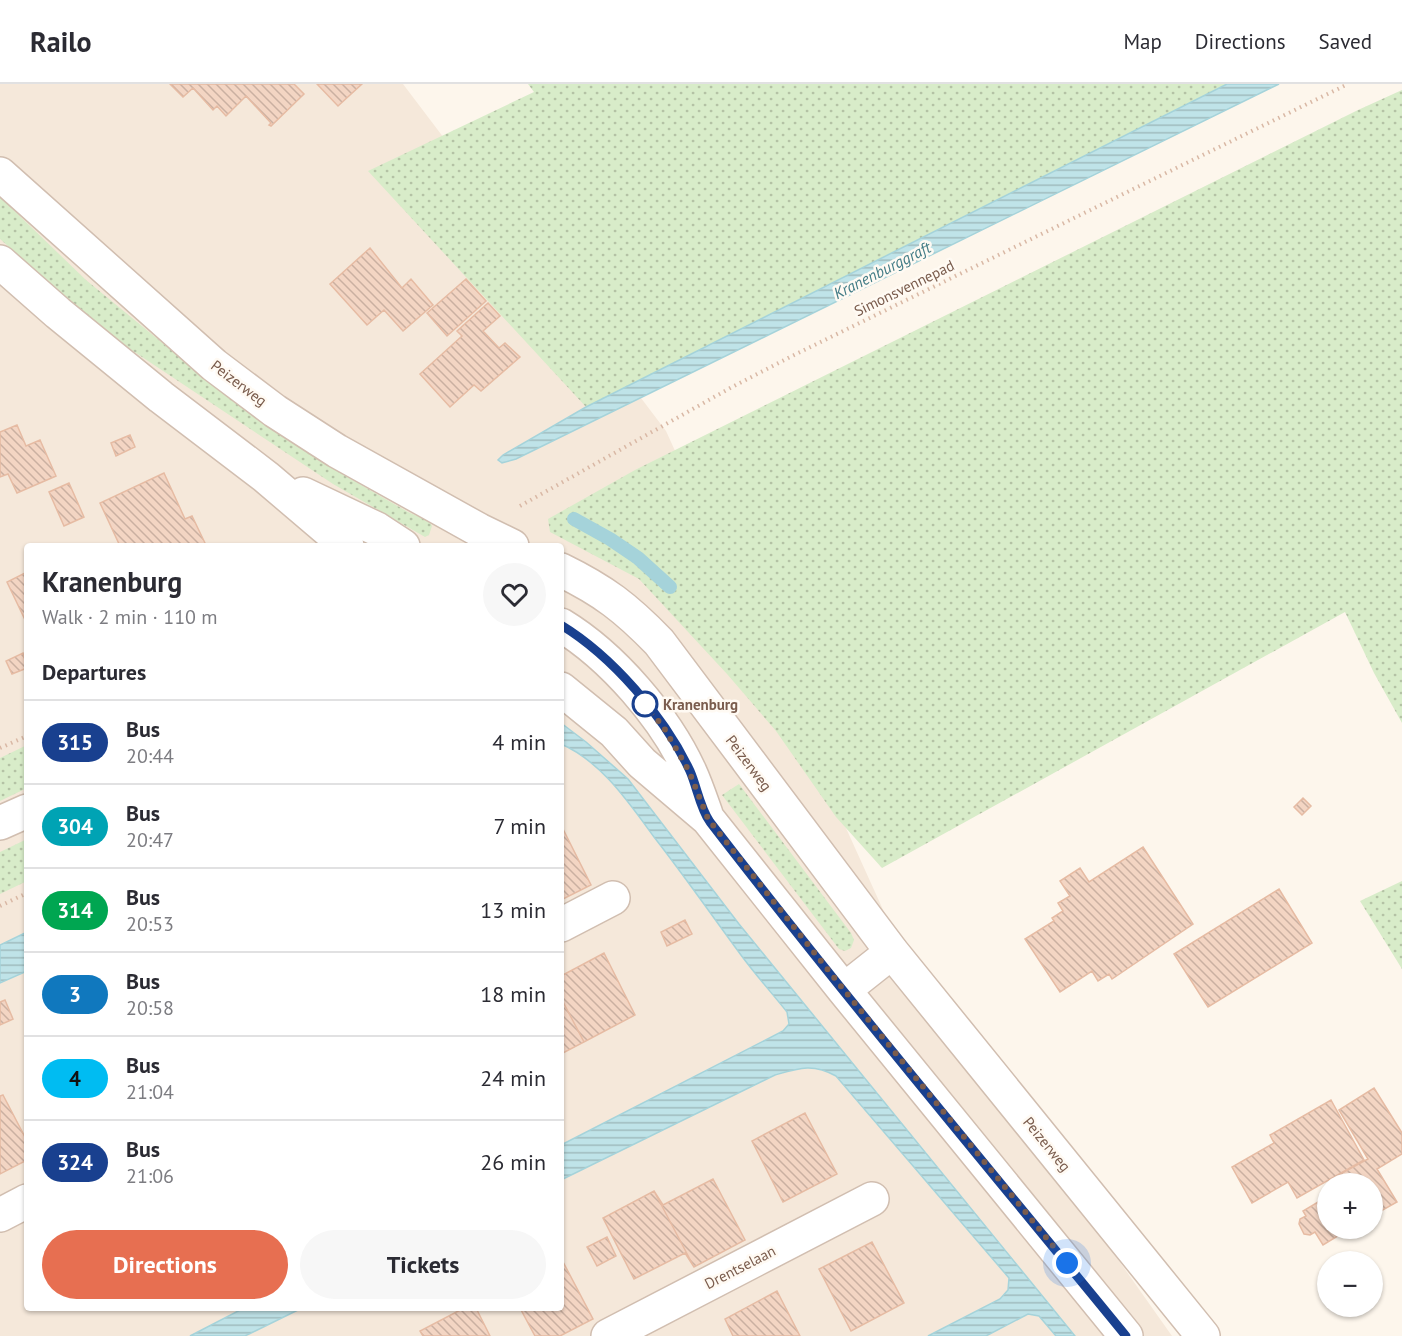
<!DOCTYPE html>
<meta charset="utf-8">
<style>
:root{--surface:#fff;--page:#f7f7f7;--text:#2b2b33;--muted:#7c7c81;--line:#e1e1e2;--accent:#e76f51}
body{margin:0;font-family:"PT Sans",sans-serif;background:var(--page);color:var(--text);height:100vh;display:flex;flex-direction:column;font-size:22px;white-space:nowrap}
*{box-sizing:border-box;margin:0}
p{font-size:20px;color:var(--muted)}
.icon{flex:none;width:33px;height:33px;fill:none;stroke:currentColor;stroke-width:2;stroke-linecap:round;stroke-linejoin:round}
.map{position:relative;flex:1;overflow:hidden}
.drawer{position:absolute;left:24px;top:459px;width:540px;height:768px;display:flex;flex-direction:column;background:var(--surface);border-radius:6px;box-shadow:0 2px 4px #0004}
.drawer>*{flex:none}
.badge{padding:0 12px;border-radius:20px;font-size:21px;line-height:39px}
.fabs{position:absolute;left:1317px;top:1089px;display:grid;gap:12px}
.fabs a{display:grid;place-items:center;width:66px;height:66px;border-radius:50%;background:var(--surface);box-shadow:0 2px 4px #0004;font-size:30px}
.you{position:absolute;width:30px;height:30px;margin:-15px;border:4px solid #fff;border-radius:50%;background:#1a73e8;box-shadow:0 0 0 9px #1a73e833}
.map>.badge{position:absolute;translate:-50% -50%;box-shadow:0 0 0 3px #fff}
h2{padding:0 18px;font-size:22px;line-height:54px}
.round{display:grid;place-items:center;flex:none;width:63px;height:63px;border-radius:32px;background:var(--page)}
.summary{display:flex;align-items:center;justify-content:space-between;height:102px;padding:0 18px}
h1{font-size:28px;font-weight:600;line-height:45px}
.primary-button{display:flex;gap:12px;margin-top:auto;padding:12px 18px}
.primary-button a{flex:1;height:69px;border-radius:36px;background:var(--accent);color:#fff;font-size:24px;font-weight:600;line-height:69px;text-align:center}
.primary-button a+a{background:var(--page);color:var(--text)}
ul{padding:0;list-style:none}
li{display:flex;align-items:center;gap:18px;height:84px;padding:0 18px;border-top:2px solid var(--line)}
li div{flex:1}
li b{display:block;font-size:22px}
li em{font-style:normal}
li .badge{min-width:66px;font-weight:700;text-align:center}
header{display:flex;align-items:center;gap:36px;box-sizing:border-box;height:84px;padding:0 30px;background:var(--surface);border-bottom:2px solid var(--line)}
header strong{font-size:28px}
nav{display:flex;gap:33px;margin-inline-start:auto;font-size:21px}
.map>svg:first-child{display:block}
.residential{fill:#f5e8da;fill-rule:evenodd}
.grass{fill:url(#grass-dots)}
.water{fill:url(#water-rules);stroke:#a5d3da;stroke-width:1.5}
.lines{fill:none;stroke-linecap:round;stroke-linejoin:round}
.stream{stroke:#a5d3da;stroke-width:14}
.building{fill:url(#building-back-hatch);stroke:#e6bba3;stroke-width:1.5}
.minor-casing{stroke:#d1beb0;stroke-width:36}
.path{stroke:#d9b8a5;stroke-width:4;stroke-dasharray:1.5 4.5;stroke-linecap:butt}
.minor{stroke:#fff;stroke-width:33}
.line-casing{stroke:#fff;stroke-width:14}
.line{stroke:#19408f;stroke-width:9}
.walk{stroke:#7a5c4d;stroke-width:6;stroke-dasharray:0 10.8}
.stop-dot{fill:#fff;stroke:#19408f;stroke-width:3}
.labels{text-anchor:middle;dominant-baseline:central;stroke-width:5;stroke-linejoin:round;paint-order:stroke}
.street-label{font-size:15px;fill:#7a5c4d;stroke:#fffaf3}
.stop-label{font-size:15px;font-weight:bold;fill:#7a5c4d;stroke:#fffaf3;text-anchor:start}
.water-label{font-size:16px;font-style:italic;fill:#437c86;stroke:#fffaf3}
</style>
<header>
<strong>Railo</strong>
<nav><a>Map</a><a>Directions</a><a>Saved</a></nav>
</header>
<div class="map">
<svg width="1402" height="1252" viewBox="0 0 1402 1252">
<defs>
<pattern id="grass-dots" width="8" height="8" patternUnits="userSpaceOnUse" patternTransform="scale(1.5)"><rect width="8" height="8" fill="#d8ecc9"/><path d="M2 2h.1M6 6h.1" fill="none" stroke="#b4c2a5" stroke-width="1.8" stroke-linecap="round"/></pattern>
<pattern id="water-rules" width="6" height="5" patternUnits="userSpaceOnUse" patternTransform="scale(1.5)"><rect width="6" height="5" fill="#bfe3e8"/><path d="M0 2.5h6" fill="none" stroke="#a0bbbe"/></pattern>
<pattern id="building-back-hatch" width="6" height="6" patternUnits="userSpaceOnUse" patternTransform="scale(1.5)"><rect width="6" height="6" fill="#f3d5c3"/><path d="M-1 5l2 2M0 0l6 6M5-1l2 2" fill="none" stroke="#cab0a1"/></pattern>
</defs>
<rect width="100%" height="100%" fill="#fdf6ec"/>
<!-- residential -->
<path class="residential" d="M0,0h403l263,347 238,525 268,380h-1172zM27,462h534v762h-534z"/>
<!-- grass -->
<path class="grass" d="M528,0h699l-641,323 -218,-236 166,-79z
M1402,6v633l-28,-50 -29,-61 -463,256 -46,-51 -60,-86 -49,-57 -88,-95 -89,-47 -2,-13 87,-49 723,-360z
M0,113l86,83 119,98 80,59 57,37 66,38 21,9 3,5 -3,9 -4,2 -92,-53 -203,-135 -63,-51 -67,-59z
M27,661v43l-27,13v-43z
M739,700l112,149 3,7 -3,8 -6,3 -6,-2 -117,-154z
M27,755v42l-27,13v-42z
M1402,797v88l-42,-68z"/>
<!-- water -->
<path class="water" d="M1227,0h52l-763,375 -14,4 -4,-3 5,-5 83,-48z
M561,639l25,19 42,37 111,145 336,412h-19l-17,-20 -11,-2 -42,22h-58l72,-37 8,-9 1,-12 -173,-202c-23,-13 -37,-8 -61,-1l-214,105v-35l222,-114 6,-7 -2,-12c-16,-20 -34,-40 -49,-61 -28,-38 -55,-77 -84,-114 -25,-34 -53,-76 -93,-93z
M27,848v39l-27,12v-38z
M244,1224h58l-57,28h-55z"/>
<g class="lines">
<!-- stream -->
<path class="stream" d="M574,435l36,20 28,19 32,29"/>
</g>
<!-- building -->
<path class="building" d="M170,0h124l10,10 -33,32 -2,-1 2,-2 -25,-27 -20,20 -9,-10 -4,4 -20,-22 -10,9z
M317,0h45l-24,22z
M370,164l32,40 9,-9 22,26 -30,26 -19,-21 -17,15 -37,-41z
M466,195l20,22 -39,35 -20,-23z
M488,219l12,13 -17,15 16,17 6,-5 15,14 -39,34 -7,-6 -24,22 -30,-33 42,-38 -5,-5z
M17,341l9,21 14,-6 16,36 -39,17 -9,-19 -8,3v-45z
M130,351l5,12 -19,9 -5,-13z
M164,389l21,46 7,-3 13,27 -7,3h-78l-20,-43z
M69,399l15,34 -20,9 -15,-34z
M27,488v52l-20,-42z
M23,569l4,15 -15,6 -6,-13z
M1303,714l8,8 -9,9 -8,-8z
M561,741l30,60 -30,15z
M1143,763l50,77 -81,55 -3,-5 -11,7 -6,-10 -32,21 -35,-53 29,-18 -2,-3 11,-7 -5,-8 12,-7 -10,-15 20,-13 9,14z
M1279,805l33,54 -104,64 -34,-53z
M685,836l7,14 -25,12 -6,-14z
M604,869l31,62 -51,27 -23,-44v-22z
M561,914l23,44 -23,12z
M5,916l8,19 -13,6v-23z
M1374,1004l28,45v21l-25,15 20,33 -25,14v-32h-35l-4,-6 35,-19 -29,-49z
M3,1011l24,46v19l-27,14v-78z
M1331,1016l33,60 -67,38 -9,-16 -36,21 -20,-36 42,-24 -4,-8z
M805,1029l32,61 -54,28 -31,-61z
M713,1095l32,61 -51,27 -40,-76 9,14z
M654,1107l40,76 -9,-14 -51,26 -31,-61z
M1328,1112v32h23l-28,17 -8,-13 -5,3 -6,-1 -5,-10 1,-5 6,-3 -3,-5z
M607,1153l9,19 -19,10 -10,-19z
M872,1158l32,61 -53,28 -32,-62z
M561,1174l32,61 -33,17h-25l-15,-28h41z
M777,1207l23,45h-67l-8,-17z
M464,1224h12l14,28h-67l-3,-5z"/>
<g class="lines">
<defs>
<path id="minor" d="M0,90l214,191 61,46 62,40 142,79 33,16
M0,178l58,51 103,84 105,80 81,69
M303,410l74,35 26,17
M561,486c43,21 65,38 98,72l233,310 311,384
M561,541c51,31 104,92 129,147 6,13 11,28 16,42
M561,605l53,43 28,31 66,56 136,171 282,346
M0,739l27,-12
M561,841l52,-27
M844,906l48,-38
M0,1131l27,-14
M608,1252l264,-137"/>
</defs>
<!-- minor casing -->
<use href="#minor" class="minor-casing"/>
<!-- path -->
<path class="path" d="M520,422l212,-119 58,-30 558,-273
M0,664l27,-12
M0,822l27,-13"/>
<!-- minor -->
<use href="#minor" class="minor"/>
</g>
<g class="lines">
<defs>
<path id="line" d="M561,541c51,31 104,92 129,146 7,16 10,37 20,51 135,175 277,344 416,514"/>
</defs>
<!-- line casing -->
<use href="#line" class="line-casing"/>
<!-- line -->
<use href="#line" class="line"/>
<!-- walk -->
<path class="walk" d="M645,620l19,24 25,43 19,48 136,171 223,273"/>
</g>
<!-- markers -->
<circle class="stop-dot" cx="645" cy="620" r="12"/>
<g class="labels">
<!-- street labels -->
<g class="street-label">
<text transform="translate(904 204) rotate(-26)">Simonsvennepad</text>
<text transform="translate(239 299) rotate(37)">Peizerweg</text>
<text transform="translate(749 679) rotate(53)">Peizerweg</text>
<text transform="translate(1047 1060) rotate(51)">Peizerweg</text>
<text transform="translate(740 1183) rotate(-27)">Drentselaan</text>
</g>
<!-- stop labels -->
<g class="stop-label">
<text x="663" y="620">Kranenburg</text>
</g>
<!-- water labels -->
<g class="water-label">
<text transform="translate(882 186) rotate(-27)">Kranenburggraft</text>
</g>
</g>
</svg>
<div class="fabs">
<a>+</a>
<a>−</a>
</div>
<div class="you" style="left:1067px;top:1179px"></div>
<section class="drawer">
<div class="summary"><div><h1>Kranenburg</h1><p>Walk · 2 min · 110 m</p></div><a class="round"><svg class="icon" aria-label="heart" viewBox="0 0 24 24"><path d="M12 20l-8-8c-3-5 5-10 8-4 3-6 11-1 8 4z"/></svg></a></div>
<h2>Departures</h2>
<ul>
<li><span class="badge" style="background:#19408f;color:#fff">315</span><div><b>Bus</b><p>20:44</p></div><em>4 min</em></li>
<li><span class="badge" style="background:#00a3b4;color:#fff">304</span><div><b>Bus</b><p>20:47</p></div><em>7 min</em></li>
<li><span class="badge" style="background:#00a651;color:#fff">314</span><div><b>Bus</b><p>20:53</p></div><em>13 min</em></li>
<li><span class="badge" style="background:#1078be;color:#fff">3</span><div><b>Bus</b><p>20:58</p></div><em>18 min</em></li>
<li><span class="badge" style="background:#00bcf2;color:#111">4</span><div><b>Bus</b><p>21:04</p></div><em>24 min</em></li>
<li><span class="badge" style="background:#19408f;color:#fff">324</span><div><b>Bus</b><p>21:06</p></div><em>26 min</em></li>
</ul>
<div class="primary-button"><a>Directions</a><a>Tickets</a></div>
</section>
</div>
